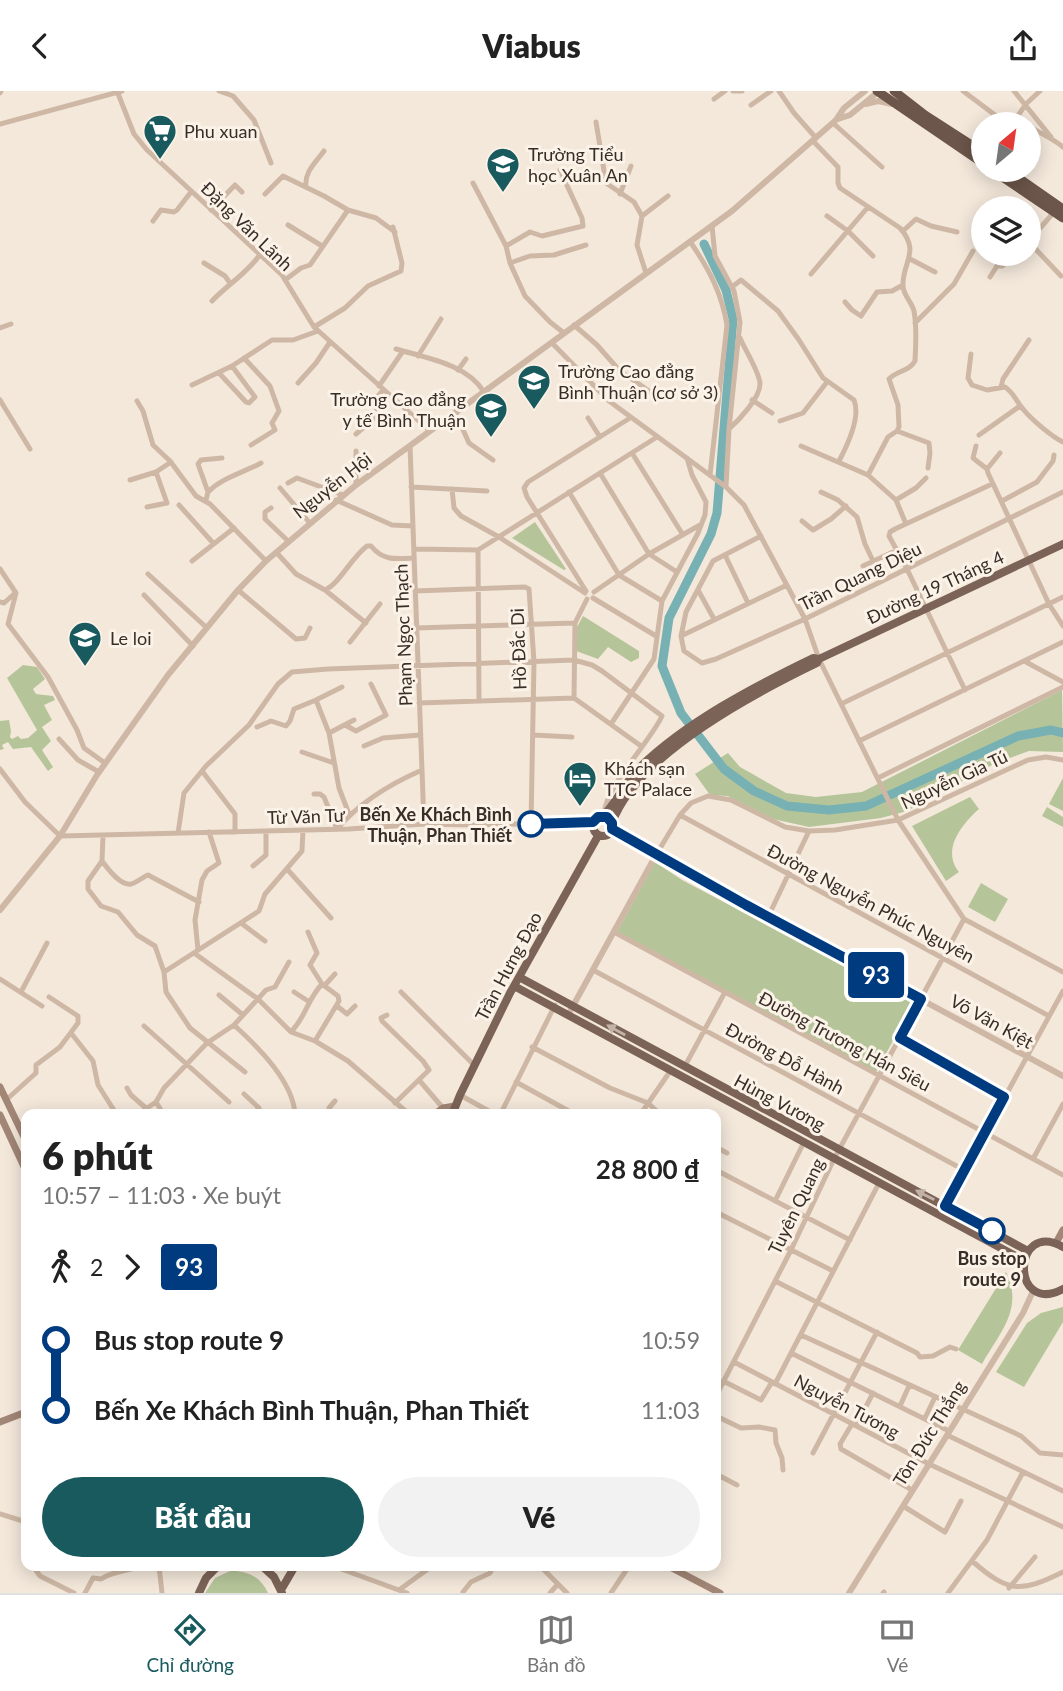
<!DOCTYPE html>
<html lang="vi">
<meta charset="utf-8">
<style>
:root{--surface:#fff;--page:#f2f2f2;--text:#222;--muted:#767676;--line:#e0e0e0;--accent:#185a5e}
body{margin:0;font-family:Lato,sans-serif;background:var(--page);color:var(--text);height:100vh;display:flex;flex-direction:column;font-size:26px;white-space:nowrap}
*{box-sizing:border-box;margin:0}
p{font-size:23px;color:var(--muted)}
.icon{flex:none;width:38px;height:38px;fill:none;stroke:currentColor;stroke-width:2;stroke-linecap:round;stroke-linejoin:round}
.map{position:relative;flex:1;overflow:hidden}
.side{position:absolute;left:21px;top:1018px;width:700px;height:462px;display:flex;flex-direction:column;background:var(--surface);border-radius:14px;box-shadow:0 4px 18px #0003}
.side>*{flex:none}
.badge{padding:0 14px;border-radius:5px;font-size:24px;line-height:46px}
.needle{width:46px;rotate:29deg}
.controls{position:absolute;left:971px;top:21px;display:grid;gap:14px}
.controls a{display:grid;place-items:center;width:70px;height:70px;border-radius:50%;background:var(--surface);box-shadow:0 4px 18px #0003;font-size:35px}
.map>.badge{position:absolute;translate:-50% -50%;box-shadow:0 0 0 4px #fff}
.legs{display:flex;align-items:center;gap:10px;height:77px;padding:0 21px;font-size:23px}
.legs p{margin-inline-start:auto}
.headline{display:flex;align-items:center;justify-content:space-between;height:119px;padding:0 21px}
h1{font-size:38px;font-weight:800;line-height:52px}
.button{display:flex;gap:14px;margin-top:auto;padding:14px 21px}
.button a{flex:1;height:80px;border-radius:42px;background:var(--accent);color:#fff;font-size:28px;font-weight:800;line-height:80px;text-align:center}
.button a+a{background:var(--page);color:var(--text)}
ul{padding:0 21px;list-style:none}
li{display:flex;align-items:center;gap:24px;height:70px;font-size:26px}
li i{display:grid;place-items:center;width:10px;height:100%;margin:0 9px;background:currentColor}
li i::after{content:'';width:18px;height:18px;margin:-9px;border:5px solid;border-radius:50%;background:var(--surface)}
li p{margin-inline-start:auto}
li:first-child i{background:linear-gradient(#0000 50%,currentColor 0)}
li:last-child i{background:linear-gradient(currentColor 50%,#0000 0)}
header{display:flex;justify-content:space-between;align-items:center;height:91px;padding:0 21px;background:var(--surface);font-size:32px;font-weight:800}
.tabs{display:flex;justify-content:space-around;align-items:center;height:98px;border-top:2px solid var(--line);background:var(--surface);font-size:19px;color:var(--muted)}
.tabs a{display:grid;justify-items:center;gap:4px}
.tabs .on{color:var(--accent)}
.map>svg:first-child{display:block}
.green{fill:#b6c599}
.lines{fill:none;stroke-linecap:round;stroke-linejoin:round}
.river{stroke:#77b1b4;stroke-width:9}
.minor{stroke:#ceb8a5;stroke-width:5}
.tertiary{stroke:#ceb8a5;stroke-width:6}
.secondary{stroke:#a28676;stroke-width:7}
.primary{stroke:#7c6357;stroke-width:8}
.trunk{stroke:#6c554a;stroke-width:9}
.oneway{fill:#c2b2a7}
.line-1-casing{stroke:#fff;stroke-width:16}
.line-1{stroke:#003b80;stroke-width:10}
.stop-1-dot{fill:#fff;stroke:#003b80;stroke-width:3.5}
.labels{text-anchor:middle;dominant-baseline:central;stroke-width:6;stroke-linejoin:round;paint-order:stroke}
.poi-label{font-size:18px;fill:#392d27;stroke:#fbf2e8;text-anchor:start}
.street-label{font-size:18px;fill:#392d27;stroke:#fbf2e8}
.stop-label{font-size:18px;font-weight:bold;fill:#392d27;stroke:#fbf2e8;text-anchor:end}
</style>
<header><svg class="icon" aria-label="back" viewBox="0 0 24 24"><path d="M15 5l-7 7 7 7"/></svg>Viabus<svg class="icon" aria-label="share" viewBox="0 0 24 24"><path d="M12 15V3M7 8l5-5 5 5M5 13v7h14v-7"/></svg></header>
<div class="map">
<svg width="1063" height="1502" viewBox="0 0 1063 1502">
<rect width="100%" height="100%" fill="#f4e8db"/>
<!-- green -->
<path class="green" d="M535,431l31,47 -2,1 -52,-32z
M583,525l56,35v7l-8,4 -23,-15 -10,12 -22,-8v-22z
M23,574l14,2 8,12 -12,10 3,5 17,2 2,4 -11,5 8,15 -10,7 9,14 -9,9 11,17 -5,4 -17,-24 -18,2 -5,-7 -6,3 2,4 -4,1v-29l9,-1 2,11 -1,6 2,2 6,-3 3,3 7,-1 9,-8 -30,-52z
M1062,599l1,62 -34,-1 -35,13 -87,47 -26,7 -72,9 -45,-10 -36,-21 -18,-1 -15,-21 33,-21 12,14 46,26 30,4 46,-5z
M1063,687v33l-14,-7z
M970,706l9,12c-17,15 -38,41 -20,63l-13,9 -34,-55z
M1047,716l16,10v10l-21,-11z
M655,771l27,18 232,122 -38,70 -259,-140z
M981,792l27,16 -13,23 -27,-15z
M1006,1181c18,37 -6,60 -24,92l-24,-14z
M1063,1216v15l-39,65 -28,-15 31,-49 14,-10z
M230,1480c17,-1 31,6 38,22h-63l10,-15z"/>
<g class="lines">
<!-- river -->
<path class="river" d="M704,153l22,46 7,29 -16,194 -6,21 -42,84 -7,48 19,47 43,56 30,22 33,15 42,4 37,-4 152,-70 33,-6 12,3"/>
<!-- minor -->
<path class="minor" d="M117,0l17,43 13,16 135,125 32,52 116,104
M219,0l14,5 21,24 17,43
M733,0h9
M779,0l15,22 22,25
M963,0l44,33
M1014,0l37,46
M0,2l1,-2
M714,8l11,-8
M751,14l20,-14
M596,31l10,61 28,19 8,14 -5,29 9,28
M833,32l49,44
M0,33l122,-33
M1012,33l14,-20 14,-13
M1029,35c12,8 23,12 34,21
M813,50l25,26v16l2,5 60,40c21,24 2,34 3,58 0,9 9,16 11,25 3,16 2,33 1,50 -5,10 -19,10 -26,18l9,26 1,22 -2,4 -9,6 -20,38
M473,92l33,63 4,17 15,33 25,26 14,11
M306,96c-2,-15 10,-25 18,-36
M265,103l18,-18 41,20 24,14 28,8 19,14
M620,103l11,-28
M211,119l24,-25 7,7
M642,125l26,-20
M827,125l21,15 25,25
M153,130l8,-11 13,2 3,-2 14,-18
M288,134l34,21
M712,135l3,30 19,35 6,31 -11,107 -3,58
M903,140l13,-12 15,7 26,6
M1029,150l25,-29
M1029,151l32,34
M691,152c18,26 31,51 36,82l-17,150
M506,155l24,-14 12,4 41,-10 -1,-8 -22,-48
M910,168l25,13
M204,172l21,13 5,7
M510,172l20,-7 24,-1 32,-10
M811,183l57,-67
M990,186l7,-11h5l15,-12
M285,189l16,-12 9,-3 38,-55
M732,196l9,-7 37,31 21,29 24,38 31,22c7,17 -7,46 -15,61
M212,210c15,-16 34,-27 47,-45
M845,211l7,8 9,6 16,-24 15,-1 11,-6
M915,232l39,-39 19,-33
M574,234l23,20 22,25 30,21
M314,236l31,-19 23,-22 33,-15 1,-8 -9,-36
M0,237l11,-4
M552,252l57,58 117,86 18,18 61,114 14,40 79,161 66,99 99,53
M396,258c30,9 71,15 88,43
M971,263l-3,24 4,7 15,5 18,-3c9,6 11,14 18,22 8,10 29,28 40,33
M418,265l23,-37
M244,267l26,28 9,25 -7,12 3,7 -24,15
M458,279l8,-11
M219,282l27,29 3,1 6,-6 -23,-31
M298,292l18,-20 14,-21
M192,294l40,-19 40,-26h21l25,-9
M379,295l24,-35
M1001,296l2,-8 26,-39
M0,309l30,49
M752,309l20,13
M137,310l6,10 10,34 17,16 26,35 14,8 56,57
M455,321l14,31 24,17
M588,327l12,19
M780,330l23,-8 24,-31
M729,338c10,-9 31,-31 31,-45 0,-11 -15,-34 -20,-46
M897,340l32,12 1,10 -2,15
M356,343l24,-21 -8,-10 11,-13
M979,344l41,-29
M410,355l14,378
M801,355l67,29 28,25 10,24
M976,355l-3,12 14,11
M632,362l51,82
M1000,362l-13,16 1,4 61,131 14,22
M600,382l49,81 28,18
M130,389l26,-8 15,-10
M288,392l9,-5 46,17
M356,394v-34
M411,396l76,4
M280,397l29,34
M452,398l2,19 7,8 38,21 86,56
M208,401c15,-15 35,-19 53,-29
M569,401l50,83 43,26
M821,401l17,8 19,17 8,27 8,17
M206,409l2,-8 -10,-28 3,-4 21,-2
M336,409l56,25 21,1
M896,409l20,-12 10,-10
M1002,410l35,-19 16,-21 1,-6
M179,414l35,39
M147,416l20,-4 -11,-31
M271,417l-6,4v7l23,22
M802,430l11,9 18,-11 15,-13
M761,445l-48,25 -27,51 -5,24 3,15 18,12 14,-4 89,-40 258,-127
M414,458l64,1 179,-113
M478,459l1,151
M276,461l20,22 29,16c15,-7 26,-32 42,-44h4c12,15 25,13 43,12
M725,464l23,48
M192,470l42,-33
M863,475l32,-15
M0,478l16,24 -8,31 40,53 29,53 7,18 21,15
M148,483l59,54
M238,499l58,49 9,-1 5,-10
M325,499l41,33
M698,499l16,29
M415,500l110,-4 4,2 5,73 -3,162
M586,500l-59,-94 -3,-9 4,-6 102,-64
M594,501l55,-38 51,-29
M144,504l49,51
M593,507l63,38
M0,511l4,1 10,-9
M416,537l159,-5
M681,545l106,-51
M350,551l30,-38
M1026,571l37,20
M342,596l-26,13 13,33 10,55 10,26
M965,599l-58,-121 -18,-33 1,-4 5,-3 97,-45
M574,607l1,-75 12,-24
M419,612l155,-5 67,48
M841,613l222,-107
M611,633l43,-65 8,-58 36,-68 7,-18 1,-13 -14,-27 -5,-17
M345,634l11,6 30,-16 -15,-31
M257,636l14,-6 15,5 4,-5 4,-12 22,-9
M329,642l25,-13
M533,644l39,2
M59,648l19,21 21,12
M859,650l204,-99
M364,655l19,-8 37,-3
M302,661l32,11
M0,678l25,33 35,34 289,-7 75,-5 49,1 120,-3
M202,680l33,43v18
M878,687l185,-91
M314,703h6l4,3 13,32c22,-26 53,-45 85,-59
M680,724l369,201
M178,742l6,-40 22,-27 43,-41 29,-41 14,-12 36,-3 246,-9 18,5 10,6 60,45c-12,26 -55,69 -58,97
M103,744l-1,26 -14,20v8l13,17 17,6 19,23 18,11 9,26 2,20 24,36 55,44
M656,764l24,-40 11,-12 17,-7 23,4 54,27 24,4 26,-1 63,-10 130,-60 18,-3 17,3
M102,770c6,8 18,25 29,23 5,-1 12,-7 17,-9l51,27
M253,775l13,-11v-24
M287,778l44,49
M768,826l41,-86
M241,832l24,18
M614,841l449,243
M198,859l-3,-30 7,-40 5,-9 12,-8 -10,-31
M194,862l64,46 33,33 24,9 33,20 62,54
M593,879l371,200
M164,881l95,-61 6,-17 37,-43 1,-21
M0,888l42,27
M324,895l11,-12
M21,901l26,-49
M294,901l14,9
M401,901l73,73
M219,904l24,20
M337,915l10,8 8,-8
M387,924l-6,3 1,3 41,40 6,9 -34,33
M234,934c23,21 60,57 61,90
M144,935l85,76
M291,941c16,-17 16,-32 31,-48l-12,-19 7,-12 -9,-21
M71,942l22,28 5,24 19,30
M900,947l104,59
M315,950l24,-40 -1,-5 -16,-12
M532,956l78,41 38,15 13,12
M685,975l40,-74
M419,989l24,28
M516,991l60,33
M127,997l4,7 16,14
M244,1003l15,14 -6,7
M460,1004l36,20
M6,1009l30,-27v-8l24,-18 18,-24v-7l-29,-19
M156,1011l8,13
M331,1021l-2,-4 6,-7
M137,1024l19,-13 8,-14 43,-45 27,-18 32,-35 9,-3 14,-25
M500,1024l55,-110
M640,1024l31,-45
M716,1056l11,6
M1033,1068l30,-55
M716,1079l134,70
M775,1110l29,-59
M945,1115l118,-215
M716,1121l117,59
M775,1190l142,72 3,4 13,-1 17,-9 6,2
M801,1244l220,101 19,17 23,2
M791,1262l158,78
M734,1271l195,102 134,63
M723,1290l38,19 11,-18
M775,1293l104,-201
M716,1305l75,-146 43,-91 130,-240
M900,1315l9,-20
M716,1325l25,12 18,-1 16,3 1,13 6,15 1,12
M925,1327l10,-21
M852,1333l-12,20 1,5 71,41
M856,1335l17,-33
M947,1344l116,56
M813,1362l64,-121
M716,1383l21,11
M903,1415l42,26 16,-31
M0,1423l26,8
M972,1470c37,32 48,32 91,11
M33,1475l7,10 34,17
M159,1475l3,27
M333,1475l74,27
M540,1475l27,27
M1009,1497l26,-31
M399,1499l33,-24
M463,1501l8,-10 19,-9 3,-7
M85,1502l8,-15 8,1c11,-8 27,-8 41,-13
M550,1502l8,-9
M611,1502l18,-27
M883,1502l1,-1
M948,1502l39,-53 36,-68"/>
<!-- tertiary -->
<path class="tertiary" d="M866,13l12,-3 14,3
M838,28l12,-4 28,-23
M612,738l156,88 295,159
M0,819l60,-74 37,-61 71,-100 70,-85 28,-29 90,-76 376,-274 104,-91 8,-12 21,-17
M568,924l88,-160
M849,1502l174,-280 11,-24"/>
<!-- secondary -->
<path class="secondary" d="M0,996l26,54
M0,1024l26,56
M433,1024l10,-7 12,-2
M1056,1152l7,-13
M0,1331l26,-10
M668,1475l52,27"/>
<!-- primary -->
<path class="primary" d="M603,725c14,-14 22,-34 36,-48 47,-46 116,-82 174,-110l6,1
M593 735a10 10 0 1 1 20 0a10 10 0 1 1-20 0Z
M612,732c25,-69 143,-130 205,-160l2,-4 244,-115
M519,886l509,274
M514,895l509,274
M452,1024l8,-20 50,-102 88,-157
M1063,1156c-51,-29 -53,70 0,42
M262,1475l12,11 8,16
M264,1476l18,-1
M281,1499l14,-24
M199,1502l7,-15 12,-12"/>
<!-- trunk -->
<path class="trunk" d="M877,0l107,73
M894,0l31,24 59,38
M992,79l71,48
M1007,79l56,39"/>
</g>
<!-- one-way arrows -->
<defs><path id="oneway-solid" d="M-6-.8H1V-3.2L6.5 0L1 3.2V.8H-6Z" transform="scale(1.75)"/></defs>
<g class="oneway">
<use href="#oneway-solid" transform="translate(616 939) rotate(-151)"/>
<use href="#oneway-solid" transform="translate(925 1104) rotate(-153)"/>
</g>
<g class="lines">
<defs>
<path id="line-1" d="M531,733l62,-2 5,-5h9l5,6v6l134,76 175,94 -21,39 104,59 -59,109 47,25"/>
</defs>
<!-- line-1 casing -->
<use href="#line-1" class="line-1-casing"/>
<!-- line-1 -->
<use href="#line-1" class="line-1"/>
</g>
<!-- icons -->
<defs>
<symbol id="supermarket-pin" viewBox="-11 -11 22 30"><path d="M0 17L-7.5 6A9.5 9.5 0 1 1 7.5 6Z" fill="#185a5e" stroke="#fbf2e8"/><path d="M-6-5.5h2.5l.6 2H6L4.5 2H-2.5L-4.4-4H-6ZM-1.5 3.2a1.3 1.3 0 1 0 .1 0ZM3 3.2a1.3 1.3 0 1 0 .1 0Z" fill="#fff"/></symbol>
<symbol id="school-pin" viewBox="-11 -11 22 30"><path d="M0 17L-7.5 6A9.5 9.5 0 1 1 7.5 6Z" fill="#185a5e" stroke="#fbf2e8"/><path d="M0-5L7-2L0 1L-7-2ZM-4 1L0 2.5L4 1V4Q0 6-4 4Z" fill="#fff"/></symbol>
<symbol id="university-pin" viewBox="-11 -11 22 30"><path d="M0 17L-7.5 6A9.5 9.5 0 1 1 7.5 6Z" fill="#185a5e" stroke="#fbf2e8"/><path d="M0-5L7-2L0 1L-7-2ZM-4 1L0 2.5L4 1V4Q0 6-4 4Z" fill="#fff"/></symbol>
<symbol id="hotel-pin" viewBox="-11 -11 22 30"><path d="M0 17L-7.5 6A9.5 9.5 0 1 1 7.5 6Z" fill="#185a5e" stroke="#fbf2e8"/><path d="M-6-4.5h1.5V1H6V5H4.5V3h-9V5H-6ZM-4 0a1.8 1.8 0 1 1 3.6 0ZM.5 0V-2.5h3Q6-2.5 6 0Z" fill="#fff"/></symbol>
</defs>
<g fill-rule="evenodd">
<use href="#supermarket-pin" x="141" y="21" width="38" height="52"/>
<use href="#school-pin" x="484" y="54" width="38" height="52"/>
<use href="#university-pin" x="515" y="271" width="38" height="52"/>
<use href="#university-pin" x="472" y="299" width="38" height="52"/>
<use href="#school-pin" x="66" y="528" width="38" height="52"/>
<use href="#hotel-pin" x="561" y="668" width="38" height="52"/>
</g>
<!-- markers -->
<g class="stop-1-dot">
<circle cx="531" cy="733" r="12"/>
<circle cx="992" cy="1140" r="12"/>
</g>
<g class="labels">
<!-- poi labels -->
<g class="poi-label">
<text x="184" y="40">Phu xuan</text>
<text x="528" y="63">Trường Tiểu<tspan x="528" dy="21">học Xuân An</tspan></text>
<text x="558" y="280">Trường Cao đẳng<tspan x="558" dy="21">Bình Thuận (cơ sở 3)</tspan></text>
<text x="466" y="308" text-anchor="end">Trường Cao đẳng<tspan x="466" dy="21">y tế Bình Thuận</tspan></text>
<text x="110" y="547">Le loi</text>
<text x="604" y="677">Khách sạn<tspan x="604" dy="21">TTC Palace</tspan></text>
</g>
<!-- street labels -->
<g class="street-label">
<text transform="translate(247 135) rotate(44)">Đặng Văn Lãnh</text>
<text transform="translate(332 394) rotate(-38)">Nguyễn Hội</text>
<text transform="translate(860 485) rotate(-26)">Trần Quang Diệu</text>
<text transform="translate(935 496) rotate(-25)">Đường 19 Tháng 4</text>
<text transform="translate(403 544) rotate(-92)">Phạm Ngọc Thạch</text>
<text transform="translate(518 558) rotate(-92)">Hồ Đắc Di</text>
<text transform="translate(954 688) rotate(-25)">Nguyễn Gia Tú</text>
<text transform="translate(306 725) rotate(-2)">Từ Văn Tư</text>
<text transform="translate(871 812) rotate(28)">Đường Nguyễn Phúc Nguyên</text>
<text transform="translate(508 875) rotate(-62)">Trần Hưng Đạo</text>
<text transform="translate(992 930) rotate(29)">Võ Văn Kiệt</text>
<text transform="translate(845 950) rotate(28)">Đường Trương Hán Siêu</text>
<text transform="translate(785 967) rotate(28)">Đường Đỗ Hành</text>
<text transform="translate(780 1011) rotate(28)">Hùng Vương</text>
<text transform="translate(796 1115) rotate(-64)">Tuyên Quang</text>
<text transform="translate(847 1315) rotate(28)">Nguyễn Tương</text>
<text transform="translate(929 1342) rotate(-58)">Tôn Đức Thắng</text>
</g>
<!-- stop labels -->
<g class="stop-label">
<text x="512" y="723">Bến Xe Khách Bình<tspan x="512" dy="21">Thuận, Phan Thiết</tspan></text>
<text x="992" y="1167" text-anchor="middle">Bus stop<tspan x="992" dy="21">route 9</tspan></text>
</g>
</g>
</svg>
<div class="controls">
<a><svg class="needle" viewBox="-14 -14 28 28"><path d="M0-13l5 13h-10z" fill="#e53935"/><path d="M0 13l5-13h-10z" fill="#767676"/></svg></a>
<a><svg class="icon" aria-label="layers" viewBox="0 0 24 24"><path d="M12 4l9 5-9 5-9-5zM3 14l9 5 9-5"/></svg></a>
</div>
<b class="badge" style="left:876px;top:884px;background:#003b80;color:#fff">93</b>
<section class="side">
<div class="headline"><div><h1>6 phút</h1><p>10:57 – 11:03 · Xe buýt</p></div><b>28 800 ₫</b></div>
<div class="legs"><svg class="icon" aria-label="walk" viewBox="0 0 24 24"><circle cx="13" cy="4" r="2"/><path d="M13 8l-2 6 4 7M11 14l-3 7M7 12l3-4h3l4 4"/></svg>2<svg class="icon" aria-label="forward" viewBox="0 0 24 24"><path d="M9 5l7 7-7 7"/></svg><b class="badge" style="background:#003b80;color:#fff">93</b></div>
<ul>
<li><i style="color:#003b80"></i><b>Bus stop route 9</b><p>10:59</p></li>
<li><i style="color:#003b80"></i><b>Bến Xe Khách Bình Thuận, Phan Thiết</b><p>11:03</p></li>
</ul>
<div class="button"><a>Bắt đầu</a><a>Vé</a></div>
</section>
</div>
<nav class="tabs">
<a class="on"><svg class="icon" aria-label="directions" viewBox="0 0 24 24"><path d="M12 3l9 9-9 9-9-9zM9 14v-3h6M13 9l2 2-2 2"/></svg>Chỉ đường</a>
<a><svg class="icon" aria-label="map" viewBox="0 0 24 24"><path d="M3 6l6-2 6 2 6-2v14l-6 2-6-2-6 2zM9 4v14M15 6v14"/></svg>Bản đồ</a>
<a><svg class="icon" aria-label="tickets" viewBox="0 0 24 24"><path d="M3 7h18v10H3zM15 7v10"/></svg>Vé</a>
</nav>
